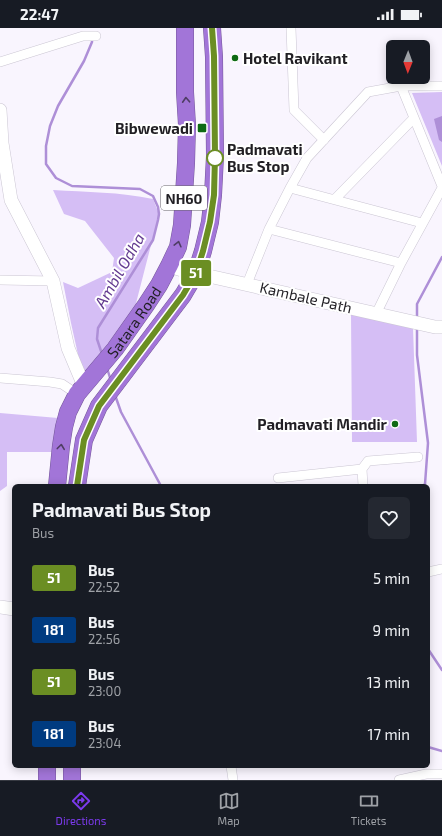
<!DOCTYPE html>
<style>
:root{--surface:#171b24;--page:#242831;--text:#f1f3f6;--muted:#9ea1a6;--line:#363941;--accent:#7c3aed}
body{margin:0;font-family:"Exo 2",sans-serif;background:var(--page);color:var(--text);height:100vh;display:flex;flex-direction:column;font-size:15px;white-space:nowrap}
*{box-sizing:border-box;margin:0}
p{font-size:13px;color:var(--muted)}
.icon{flex:none;width:22px;height:22px;fill:none;stroke:currentColor;stroke-width:2;stroke-linecap:round;stroke-linejoin:round}
.map{position:relative;flex:1;overflow:hidden}
.side{position:absolute;left:12px;top:456px;width:418px;height:284px;display:flex;flex-direction:column;background:var(--surface);border-radius:6px;box-shadow:0 2px 10px #0003}
.side>*{flex:none}
.badge{padding:0 8px;border-radius:3px;font-size:14px;line-height:26px}
.needle{width:26px;rotate:181deg}
.controls{position:absolute;left:386px;top:12px;display:grid;gap:8px}
.controls a{display:grid;place-items:center;width:44px;height:44px;border-radius:6px;background:var(--surface);box-shadow:0 2px 10px #0003;font-size:20px}
.map>.badge{position:absolute;translate:-50% -50%;box-shadow:0 0 0 2px #fff}
.round{display:grid;place-items:center;flex:none;width:42px;height:42px;border-radius:6px;background:var(--page)}
.head{display:flex;align-items:center;justify-content:space-between;height:68px;padding:0 20px}
h1{font-size:19px;font-weight:700;line-height:30px}
ul{padding:0;list-style:none}
li{display:flex;align-items:center;gap:12px;height:52px;padding:0 20px}
li div{flex:1}
li b{display:block;font-size:15px}
li em{font-style:normal}
li .badge{min-width:44px;font-weight:700;text-align:center}
.status{display:flex;justify-content:space-between;align-items:center;height:28px;padding:0 20px;background:var(--surface);direction:ltr}
.status svg{height:11px;fill:currentColor}
.dock{display:flex;justify-content:space-around;align-items:center;height:56px;border-top:1px solid var(--line);background:var(--surface);font-size:11px;color:var(--muted)}
.dock a{display:grid;justify-items:center;gap:2px}
.dock .on{color:var(--accent)}
.map>svg:first-child{display:block}
.green{fill:#d5bef5}
.water{fill:#ae8fd7}
.lines{fill:none;stroke-linecap:round;stroke-linejoin:round}
.stream{stroke:#ae8fd7;stroke-width:2.5}
.street-casing{stroke:#cbc6d3;stroke-width:10}
.secondary-casing{stroke:#cbc6d3;stroke-width:14}
.highway-casing{stroke:#755799;stroke-width:18}
.street{stroke:#fff;stroke-width:9}
.secondary{stroke:#fff;stroke-width:13}
.highway{stroke:#a275d8;stroke-width:17}
.oneway{stroke:#4e3d63}
.line-casing{stroke:#fff;stroke-width:9}
.line{stroke:#6b8e23;stroke-width:6}
.poi-dot{fill:#0e6a13;stroke:#fff;stroke-width:1.5}
.stop-dot{fill:#fff;stroke:#6b8e23;stroke-width:2}
.labels{text-anchor:middle;dominant-baseline:central;stroke-width:4;stroke-linejoin:round;paint-order:stroke}
.shield{fill:#fff;stroke:#646266;stroke-width:1}
.shield-label{font-size:14px;font-weight:bold;fill:#211f24}
.poi-label{font-size:15px;font-weight:bold;fill:#211f24;stroke:#fff;text-anchor:end}
.stop-label{font-size:15px;font-weight:bold;fill:#211f24;stroke:#fff;text-anchor:start}
.street-label{font-size:15px;fill:#211f24;stroke:#fff}
.water-label{font-size:16px;font-style:italic;fill:#633b90;stroke:#fff}
</style>
<div class="status"><b>22:47</b><svg viewBox="0 0 49 12"><path d="M0 12V9h3v3zM5 12V6h3v6zM10 12V3h3v9zM15 12V0h3v12zM26 1h20v11H26zM47 4h2v5h-2z"/></svg></div>
<div class="map">
<svg width="442" height="752" viewBox="0 0 442 752">
<rect width="100%" height="100%" fill="#f9f5fe"/>
<!-- green -->
<path class="green" d="M442,64v74l-30,-73z
M53,162c33,2 67,2 100,9l6,15 -25,97 -48,62 -5,-5 -10,-45 -8,-41 15,6 34,-16 2,-14 -29,-37 -21,-7z
M351,286l62,14 4,114h-65z
M0,385l58,5 -1,34h-50v34l-7,5z"/>
<!-- water -->
<path class="water" d="M442,88v26l-3,-2 -5,-21z"/>
<g class="lines">
<!-- stream -->
<path class="stream" d="M92,10v4l-8,19 -26,45 -8,20 -4,20v18l10,14 16,8 68,3 13,7 5,11 1,7 -1,6 -5,20 -55,88 -1,11 5,15
M417,290v-14l25,-47
M417,299v28l11,88 -3,41 -2,2
M107,340l4,13
M115,367l6,17 40,74
M428,621l14,21
M428,719l14,4"/>
<defs>
<path id="street" d="M291,0l3,82 30,30
M0,34l83,-26h13
M401,58l41,100
M290,160l132,35
M335,171l79,-81
M269,201l132,34 41,-75
M0,252l53,1
M247,256l22,-55 21,-41 17,-30 61,-66 33,-6h41
M376,286l25,-51
M0,350l50,4 12,2 15,10
M278,450l84,-9
M363,458l-1,-17 6,-8 50,-4
M428,544l14,-3
M231,738l2,14
M399,752l27,-6h16"/>
<path id="secondary" d="M0,82l2,33 9,57 42,81 15,67 16,38
M169,238l13,4 253,57h7
M0,579l14,2"/>
<g id="highway">
<path id="s1" d="M57,458l4,-40 3,-19 4,-15 9,-18 38,-45 31,-44 13,-20 10,-19 9,-19 4,-22 4,-62 1,-38 -2,-33v-64"/>
<path d="M77,458l7,-46 15,-34 84,-111 13,-22 7,-22 7,-29 3,-27 2,-39 -1,-99 -2,-29"/>
<path d="M47,738v14"/>
<path d="M72,738v14"/>
</g>
</defs>
<!-- street casing -->
<use href="#street" class="street-casing"/>
<!-- secondary casing -->
<use href="#secondary" class="secondary-casing"/>
<!-- highway casing -->
<use href="#highway" class="highway-casing"/>
<!-- street -->
<use href="#street" class="street"/>
<!-- secondary -->
<use href="#secondary" class="secondary"/>
<!-- highway -->
<use href="#highway" class="highway"/>
</g>
<!-- one-way arrows -->
<defs><path id="oneway-chevron" d="M-2-3.5L2.5 0L-2 3.5" fill="none" stroke-width="1.6" stroke-linecap="round" stroke-linejoin="round"/></defs>
<g class="oneway">
<use href="#oneway-chevron" transform="translate(186 72) rotate(-93)"/>
<use href="#oneway-chevron" transform="translate(178 216) rotate(-76)"/>
<use href="#oneway-chevron" transform="translate(61 419) rotate(-83)"/>
</g>
<g class="lines">
<defs>
<path id="line" d="M77,458l7,-46 15,-34 84,-111 13,-22 7,-22 7,-29 4,-27 1,-39 -1,-100 -2,-28"/>
</defs>
<!-- line casing -->
<use href="#line" class="line-casing"/>
<!-- line -->
<use href="#line" class="line"/>
</g>
<!-- markers -->
<g class="poi-dot">
<circle cx="235" cy="30" r="4"/>
<rect x="197" y="95" width="10" height="10" rx="2"/>
<circle cx="395" cy="396" r="4"/>
</g>
<circle class="stop-dot" cx="215" cy="130" r="8"/>
<g class="labels">
<!-- shield labels -->
<rect class="shield" x="161" y="158" width="46" height="24" rx="3"/>
<g class="shield-label">
<text x="184" y="170">NH60</text>
</g>
<!-- poi labels -->
<g class="poi-label">
<text x="243" y="30" text-anchor="start">Hotel Ravikant</text>
<text x="193" y="100">Bibwewadi</text>
<text x="387" y="396">Padmavati Mandir</text>
</g>
<!-- stop labels -->
<g class="stop-label">
<text x="227" y="121">Padmavati<tspan x="227" dy="17">Bus Stop</tspan></text>
</g>
<!-- street labels -->
<g class="street-label">
<text transform="translate(306 269) rotate(13)">Kambale Path</text>
<text stroke="none"><textPath href="#s1" startOffset="187">Satara Road</textPath></text>
</g>
<!-- water labels -->
<g class="water-label">
<text transform="translate(119 242) rotate(-60)">Ambil Odha</text>
</g>
</g>
</svg>
<div class="controls">
<a><svg class="needle" viewBox="-14 -14 28 28"><path d="M0-13l5 13h-10z" fill="#e53935"/><path d="M0 13l5-13h-10z" fill="#9ea1a6"/></svg></a>
</div>
<b class="badge" style="left:196px;top:245px;background:#6b8e23;color:#fff">51</b>
<section class="side">
<div class="head"><div><h1>Padmavati Bus Stop</h1><p>Bus</p></div><a class="round"><svg class="icon" aria-label="heart" viewBox="0 0 24 24"><path d="M12 20l-8-8c-3-5 5-10 8-4 3-6 11-1 8 4z"/></svg></a></div>
<ul>
<li><span class="badge" style="background:#6b8e23;color:#fff">51</span><div><b>Bus</b><p>22:52</p></div><em>5 min</em></li>
<li><span class="badge" style="background:#003b80;color:#fff">181</span><div><b>Bus</b><p>22:56</p></div><em>9 min</em></li>
<li><span class="badge" style="background:#6b8e23;color:#fff">51</span><div><b>Bus</b><p>23:00</p></div><em>13 min</em></li>
<li><span class="badge" style="background:#003b80;color:#fff">181</span><div><b>Bus</b><p>23:04</p></div><em>17 min</em></li>
</ul>
</section>
</div>
<nav class="dock">
<a class="on"><svg class="icon" aria-label="directions" viewBox="0 0 24 24"><path d="M12 3l9 9-9 9-9-9zM9 14v-3h6M13 9l2 2-2 2"/></svg>Directions</a>
<a><svg class="icon" aria-label="map" viewBox="0 0 24 24"><path d="M3 6l6-2 6 2 6-2v14l-6 2-6-2-6 2zM9 4v14M15 6v14"/></svg>Map</a>
<a><svg class="icon" aria-label="tickets" viewBox="0 0 24 24"><path d="M3 7h18v10H3zM15 7v10"/></svg>Tickets</a>
</nav>
